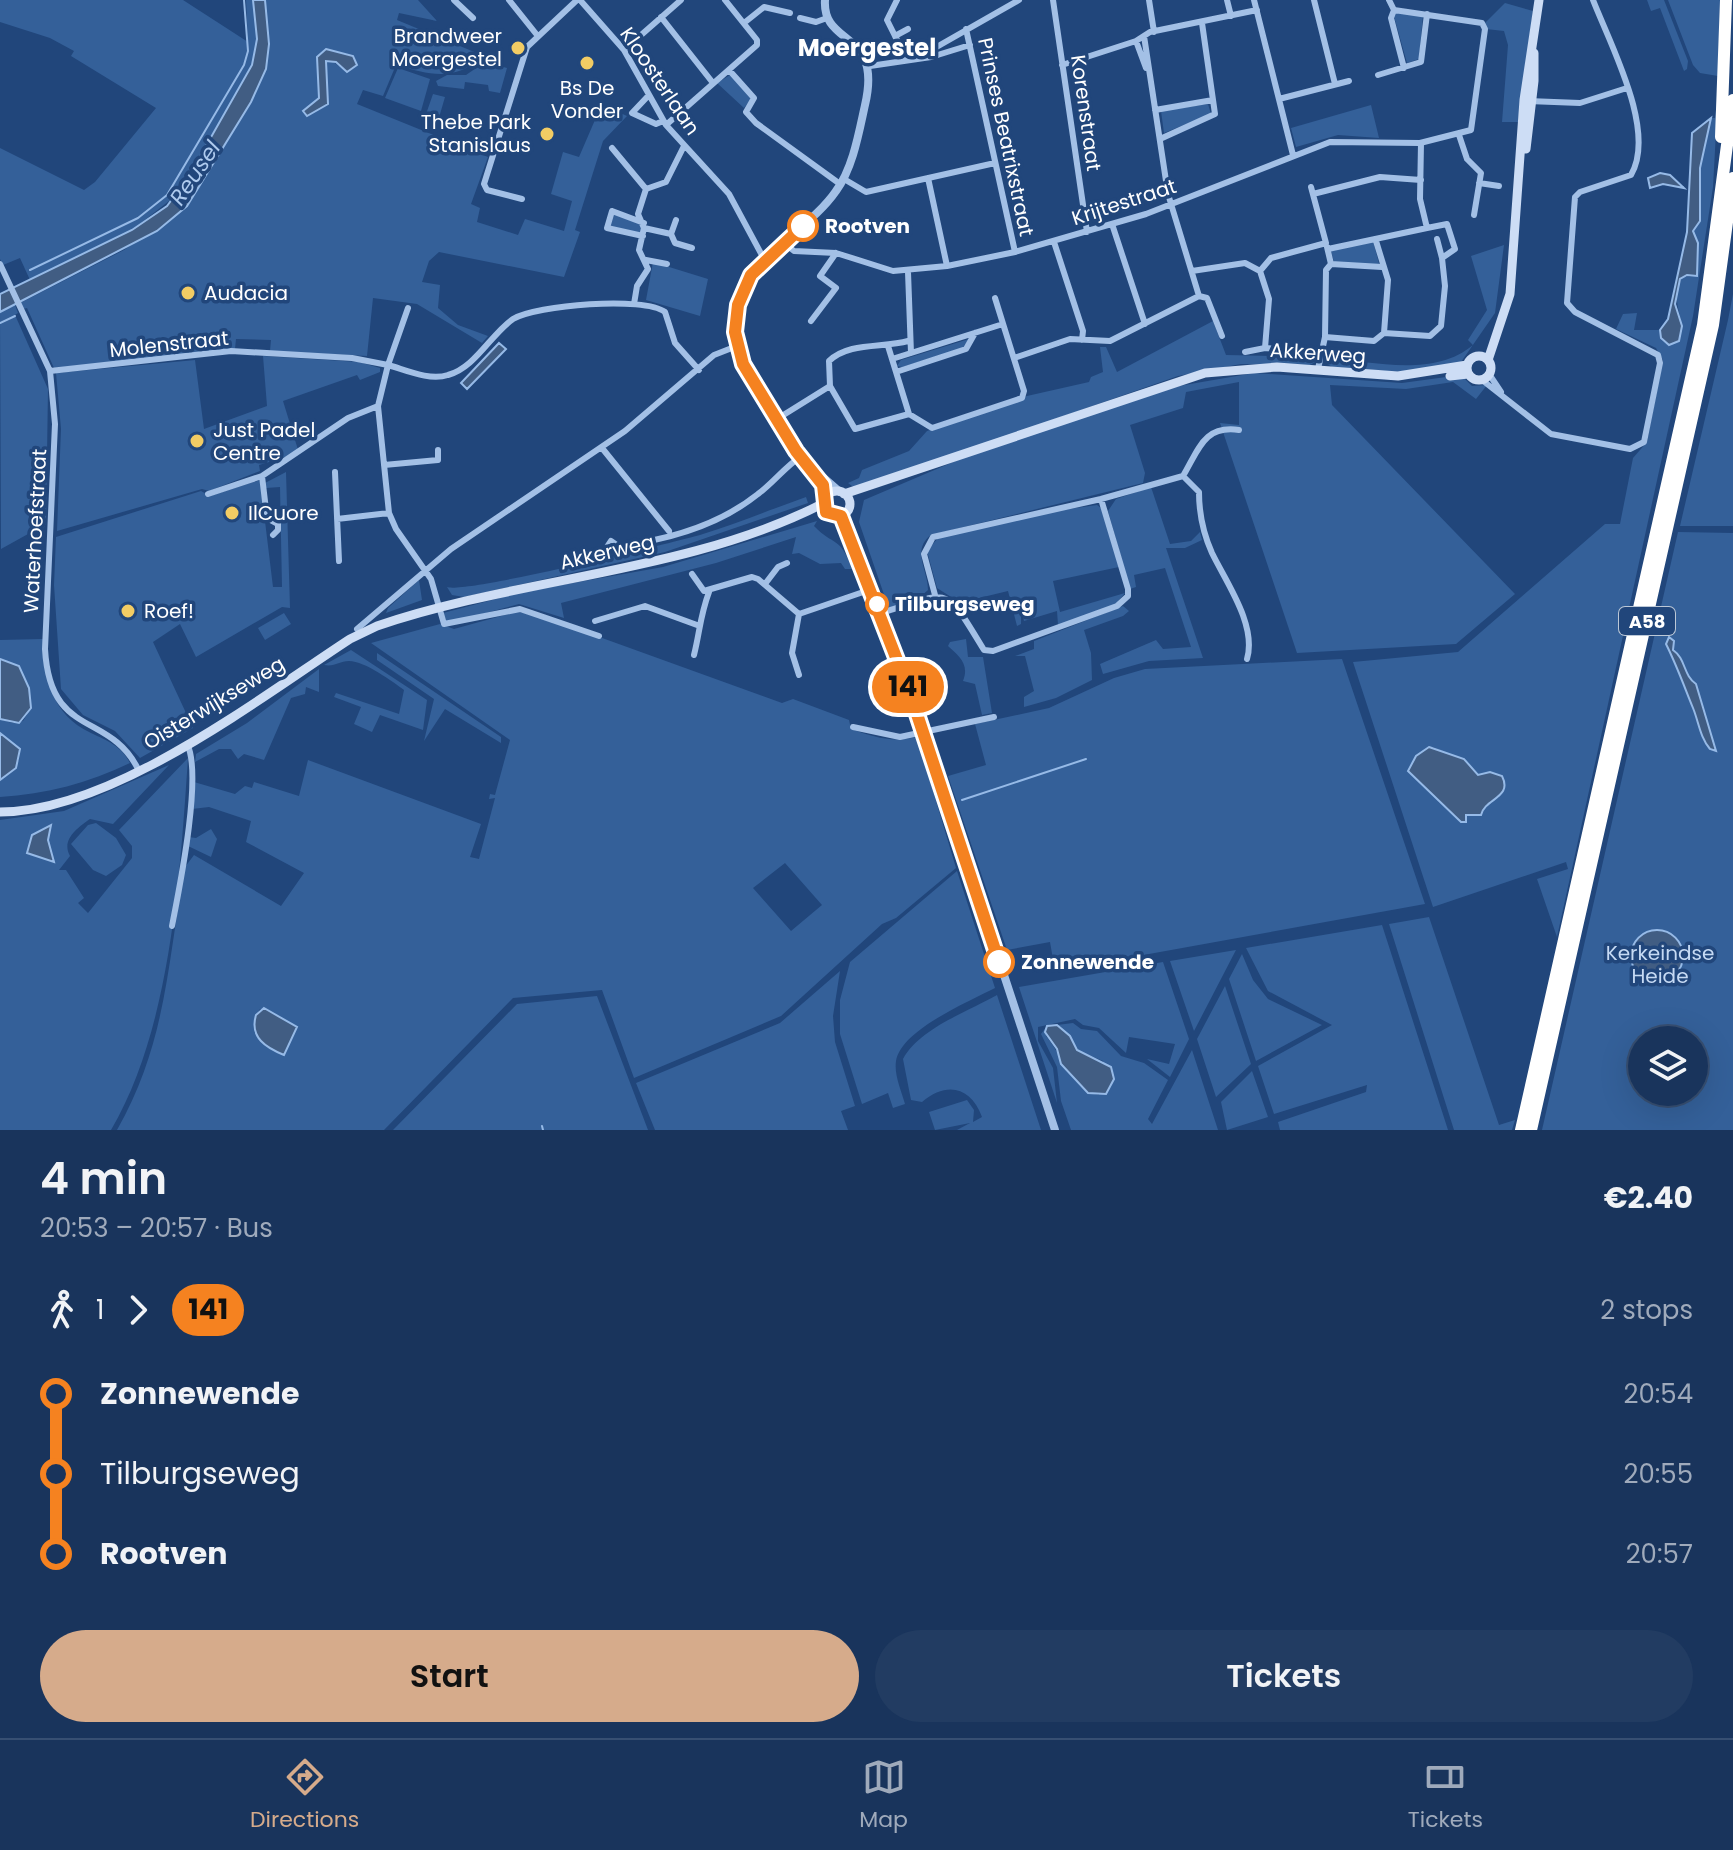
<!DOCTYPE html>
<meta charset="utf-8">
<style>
:root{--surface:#19345c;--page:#223c62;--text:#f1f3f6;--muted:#9faabb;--line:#374f72;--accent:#d6ab8b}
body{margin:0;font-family:Poppins,sans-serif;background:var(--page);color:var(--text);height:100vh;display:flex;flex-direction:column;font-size:30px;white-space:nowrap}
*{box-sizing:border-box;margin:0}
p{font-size:26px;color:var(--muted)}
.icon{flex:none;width:44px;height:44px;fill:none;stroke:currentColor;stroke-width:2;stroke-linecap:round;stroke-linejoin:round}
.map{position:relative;height:1130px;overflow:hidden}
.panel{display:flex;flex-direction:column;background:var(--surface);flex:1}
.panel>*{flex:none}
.badge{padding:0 16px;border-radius:26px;font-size:28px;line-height:52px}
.controls{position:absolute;left:1628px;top:1026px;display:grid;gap:16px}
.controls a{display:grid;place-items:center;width:80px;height:80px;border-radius:50%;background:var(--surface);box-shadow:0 8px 32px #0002,0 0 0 2px var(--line);font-size:40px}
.map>.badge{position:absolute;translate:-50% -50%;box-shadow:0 0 0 4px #fff}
.legs{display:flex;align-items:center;gap:12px;height:88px;padding:0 40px;font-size:26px}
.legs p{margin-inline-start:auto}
.overview{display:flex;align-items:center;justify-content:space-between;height:136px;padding:0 40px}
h1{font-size:44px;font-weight:600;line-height:60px}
.action{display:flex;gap:16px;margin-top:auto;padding:16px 40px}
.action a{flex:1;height:92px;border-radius:48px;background:var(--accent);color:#111;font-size:32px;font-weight:600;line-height:92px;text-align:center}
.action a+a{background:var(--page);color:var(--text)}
ul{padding:0 40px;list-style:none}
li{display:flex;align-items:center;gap:28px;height:80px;font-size:30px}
li i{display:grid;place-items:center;width:12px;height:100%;margin:0 10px;background:currentColor}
li i::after{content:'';width:20px;height:20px;margin:-10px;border:6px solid;border-radius:50%;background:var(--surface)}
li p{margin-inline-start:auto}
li:first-child i{background:linear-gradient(#0000 50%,currentColor 0)}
li:last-child i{background:linear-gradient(currentColor 50%,#0000 0)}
.menu{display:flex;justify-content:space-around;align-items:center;height:112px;border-top:2px solid var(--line);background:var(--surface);font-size:22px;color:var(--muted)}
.menu a{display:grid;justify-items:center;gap:4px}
.menu .active{color:var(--accent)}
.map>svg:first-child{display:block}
.green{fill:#346099;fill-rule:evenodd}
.water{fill:#415d83;stroke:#96bae7;stroke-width:2}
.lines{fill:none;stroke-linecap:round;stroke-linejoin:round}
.stream{stroke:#96bae7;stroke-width:2}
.minor{stroke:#a3c0e6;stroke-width:6}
.tertiary{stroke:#a3c0e6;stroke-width:8}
.secondary{stroke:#cdddf5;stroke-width:9}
.motorway{stroke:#fff;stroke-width:12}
.line-1-casing{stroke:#fff;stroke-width:18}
.line-1{stroke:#f58220;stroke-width:12}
.poi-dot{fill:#f2cc64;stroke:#21467b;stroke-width:3}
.stop-1-dot{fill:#fff;stroke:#f58220;stroke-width:4}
.labels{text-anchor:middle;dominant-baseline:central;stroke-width:7;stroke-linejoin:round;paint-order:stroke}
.shield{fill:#21467b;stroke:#bcc8d7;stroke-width:2}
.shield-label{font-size:18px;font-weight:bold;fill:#fff}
.poi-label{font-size:20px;fill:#fff;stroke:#21467b;text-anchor:start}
.street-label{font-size:20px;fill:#fff;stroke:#21467b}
.stop-label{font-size:20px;font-weight:bold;fill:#fff;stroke:#21467b;text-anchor:start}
.park-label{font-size:20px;fill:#c6daf4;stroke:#21467b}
.water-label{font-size:22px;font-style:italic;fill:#aecaee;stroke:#21467b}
.quarter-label{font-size:24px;font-weight:bold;fill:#fff;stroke:#21467b}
</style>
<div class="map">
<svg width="1733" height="1130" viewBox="0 0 1733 1130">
<rect width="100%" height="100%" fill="#21467b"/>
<!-- green -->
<path class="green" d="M0,0h183l65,42 -2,-42h7l4,39 -5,26 -74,129 -46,36 -102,50 -10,-22 -17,7 -3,-6v-111l84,42 11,-8 61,-74 -85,-52 3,-5 -24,-13 -50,-16z
M265,0h153l19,21 -38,-8 -2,7 87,36c-30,26 -53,19 -88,9l-13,31 -20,-6 -6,14 131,53 -17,47 9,4 -3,14 41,13 7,-16 39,12 8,-30 -21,-7 12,-42 16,5 22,-51 -5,-4 31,14 -24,25 -28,89 5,2 -16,45 -125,-25 -10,9 -7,21 18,3 -2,23 20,17 30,11 -6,7 -65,-39 -44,-6 -6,58 -97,-5 1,-11 -35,-1 -1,10 -181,19 -27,-60 -4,1 -3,-6 104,-53 63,-44 82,-162zM326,49l21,5 -8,12 -10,-7 -4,5 3,40 -25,7 16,-13 -2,-41z
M1647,0h17l24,61 -1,8 -3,2 -24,-63 -9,3z
M1668,0h52l-2,76 -18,-3 -7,-8z
M1505,3l28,8 -15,111h-16l6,-77 -4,-14 -18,-2 -1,-6z
M1398,12l25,3 -4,44 -12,4 -14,-50z
M485,62l22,6 -7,25 -11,-2 -1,-6 -23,-3 -1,7 -26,-3 -2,-5 11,-6h19z
M398,68l32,11 -9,32 -36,-13z
M730,75l22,23 -8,10 -27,-25z
M433,94l12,3 -7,24 -13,-4z
M1718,95l-5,92 -20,129 -136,621 -20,-58 31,-10 -2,-7 -133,45 -80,-245 105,-10 147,-128h15l13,-66 14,-16 16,-82 -7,-12 -40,-19 7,-15 14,-1 -3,17h26l3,11 6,4 11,-8c6,-23 -11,-30 2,-60l14,-1 -3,-45 7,-10v-53l11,-50h4zM1433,747l34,15 11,13 9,-2 12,24 -11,6 -7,12h-15l-5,7 -53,-51 18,-22z
M1208,104l3,10 -47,19 -3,-22z
M1371,105l8,33 -41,-3 -42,12 -5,-19z
M613,213l29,11 -1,10 -32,-6z
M1373,241l7,26 -46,-5 -3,-11z
M1504,245l-9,68 -36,52 -45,8 -82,-6 -6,-4v-6c46,5 108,21 147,-12l-5,-5 19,-30 -16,-54z
M653,262l55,17 -8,37 -54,-16z
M1733,294v232h-53l48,-206z
M15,305l3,8 -3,2 33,74 -2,134 -3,7 -15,4 -27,15 -1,-237z
M1213,321l13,34 90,2 1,4 -7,4 -69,-1 -63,12 -322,113 -8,-6 11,-5 3,-8 47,-19 18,-20 100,-35 62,-14 2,-5 12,-5 -3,-25h6l11,25z
M969,339l-6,9 -61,19 -5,-1 4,-6z
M263,356l96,6 21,6v4l-20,8 -3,-5 -74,26 16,52 -40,12 1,6 -51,20 -7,-2 -145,42 4,-102 -5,-56 139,-13 9,69 63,-23z
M1254,373l148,10 59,-8 11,11 15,-1 -11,14 -23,-17 -47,7 -76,-4 2,20 183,189 -59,50 -159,9 -77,-230 19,2v-43l-53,10 -3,16 -53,17 15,48 -2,10 -212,52c-20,15 -3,35 -3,55l-8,7 -31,12 -30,-87 5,-22 108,-46 201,-67z
M286,472l4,136 -8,-1 -86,50 -16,-33 -27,18 40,86 -53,30 -25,-27 -32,-16 -22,-26 -7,-104 2,-48 145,-46 9,5 50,-16 13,107h9l-2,-100 -14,1 -1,-5z
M1151,487l19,57 21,-3 9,-9 2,8 -17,8h-19l37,110 -54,3 -46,13 -3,-10 56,-24 7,9 28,-2 -26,-79 -31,7 2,12 -6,2 -22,-78 8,-12z
M806,497l2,6 -143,49 -201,45 -12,-2 -5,-8c17,7 226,-44 256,-53 35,-11 69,-25 103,-37z
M1097,505l4,3 18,59 -66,14 7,31 65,-19 -10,12 -57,20 -1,-14 -33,10 -3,-12v15l-4,2 -9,-35 -29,7 -14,13 -6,-9 -22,-14 -10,-37 11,-13 117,-27z
M817,521l-3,5c20,21 26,9 38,43h-7l-4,-6 -21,1 -21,-11 -7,1 4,-17 -80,26 -155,40 3,15 -45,-14 -67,18 -6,-1 -3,-8 79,-21 141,-25z
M1678,532l55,1v597h-191zM1642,1040h52v52h-52z
M419,580l3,20 -36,13 2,-5z
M1123,606l6,5 -6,5 -39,14 7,23 1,27 -36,18 -32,9v-10l10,-6 -9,-35h-10l19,-7v-8z
M515,612l18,1 249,90 11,-4 56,21 2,9c22,8 42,14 66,8l39,131 -60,50 -14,6 -101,92 -147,62 -32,-88 -89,8 -129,132h-267c50,-88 50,-167 68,-263l9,-12 87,51 23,-33 -58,-31 5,-21 -42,-14 -17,2 2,-27 41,12 10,-8 7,2 2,-6 45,14 9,-36 173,64 -11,33 9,2 16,-61 -6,1 1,-5 5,1 15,-55 -139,-97 69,-19 14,5zM785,863l37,42 -31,26 -38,-43zM260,1009l37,18 -13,28 -25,-16 -3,-24z
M284,613l7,11 -26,16 -7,-12z
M43,639c2,40 8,75 48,94 17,8 30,13 39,30 -41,20 -84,31 -130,34v-17l19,-20 1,-11 -20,-16v-14l12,4 11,-2 8,-13 -2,-20 -10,-22 -19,-7v-19z
M966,639l2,18h15l9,56 -10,2 -7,-31 -12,-3c7,-17 -5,-26 -15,-35l2,-4z
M351,650l76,50 -4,30 -43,-15 -8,17 -18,-8 7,-17 -27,-10 2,-4 63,21 5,-24c-11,-8 -39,-29 -55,-29 -10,0 -14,6 -25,4z
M377,653l124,84v6l-56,-34 -21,32 10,-42 -57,-39z
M1342,659l83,245 -370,67 -5,-29 -43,8 -59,-174 38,-11 -11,-41 74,-16 65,-30 31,-9z
M319,669v23l-13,-5 -1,7 -14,4 -27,62 -20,-6 -6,5 -7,-10h-12l-24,13 1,-8 51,-31z
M188,758c-8,117 -17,270 -77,372h-111v-310l64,-9 105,-46 -56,59 -23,-5c-13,9 -29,21 -20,37l-11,14h7l18,28 -6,5 10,10 44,-55v-12l-13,-16zM50,827l-2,13 5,21 -25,-8 7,-18z
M96,823l20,15 10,17 -4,10 -16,11 -13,-6 -22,-26 17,-19z
M211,829l6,10 -6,18 -23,-11v-9l8,1z
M957,871l38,117c-27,14 -94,42 -99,73 -2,14 5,29 9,43l-12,4 -5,-15 -26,11 -22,-70v-34l10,-38z
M1429,917l70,208 16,-5 -3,10h-58l-65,-206z
M1382,925l66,205h-168l-2,-8 88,-30 1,-7 -93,29 -16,-48 74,-41 -64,-34 -22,-43z
M1236,950l-42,81 -24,-70z
M1242,954l11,26 15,19 54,26 -66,36 -27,-82z
M1163,962l26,77 -19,38 -23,-18 22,5 6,-20 -46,-7 -3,16 -27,-25 -16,-3 -8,-6 -37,8v14l15,27 4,35 -38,-116z
M840,971l-7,45 2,26 20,64 -14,5 7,19h-193l-19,-47 144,-60z
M1225,986l26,78 -35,33 -19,-58z
M997,995l44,135h-84l13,-7 -35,7 -6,-18 38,-12 7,10 -1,12 9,-5c-11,-30 -35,-36 -60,-15l-11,-2 -8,-41c17,-31 64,-47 94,-64z
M597,996l51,134h-255l124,-126z
M1073,1023l8,6 16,2 24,25 23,7 24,17 -20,39 4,5 40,-74 26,80h-147l-10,-29 -4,-34 -16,-33 6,-8 -1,10c15,17 27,56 53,59l4,-34 -26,-11 -8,-14 -12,-11z
M1252,1071l16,46 -41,13 -6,-28z"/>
<!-- water -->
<path class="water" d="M253,0h12l4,44 -3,25 -15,33 -64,104 -30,25 -157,81v-18l132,-64 35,-24 22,-30 63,-111 5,-26z
M326,49l27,7 4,9 -10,7 -11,-10 -10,-1 2,43 -21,12 -4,-5 16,-13 -2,-41z
M1711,118l-11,50v53l-7,10 5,12 -1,33 -10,-1 -7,4 -5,25 7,22 -3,15 -10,4 -8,-7 -1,-8 8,-11 19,-87 5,-99z
M1660,173l10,2 14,13 -21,-4 -13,4 -2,-10z
M499,343l7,6 -39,40 -6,-6z
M1669,637l5,4 -1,9c13,9 10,25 23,34l20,67 -6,-2c-10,-12 -11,-26 -17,-41 -9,-22 -16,-42 -27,-64z
M0,659l19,7 10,22 2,20 -12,15 -19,-4z
M0,733l20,16 -4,19 -16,12z
M1429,747l35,12 14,16 12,-3 12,4c11,22 -17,22 -21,39h-15v7h-5l-53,-51 8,-15z
M51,825l-3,15 6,22 -27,-9 5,-18z
M1631 956a26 26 0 1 1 52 0a26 26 0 1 1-52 0Z
M264,1008l33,19 -13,28c-17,-7 -35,-17 -28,-40z
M1057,1025l13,11 7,14 34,17 3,12 -8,15 -18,-1 -27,-29 -4,-15 -12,-17 2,-6z"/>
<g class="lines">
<!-- stream -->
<path class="stream" d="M30,270l108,-52 29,-23 77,-130 4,-14 -4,-51
M0,323l15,-7
M962,800l124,-41
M542,1126l1,4"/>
<!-- minor -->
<path class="minor" d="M454,0l19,18
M509,0l28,35
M580,0l44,50 42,75 63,69 35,65
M1053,0l34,232
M1149,0l5,32
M1227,0l4,16
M1254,0l39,155
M1314,0l21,84
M1394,10l-3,8 13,50
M661,17l52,66
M800,18l16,4 11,-4
M744,23l20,-16 26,6
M1202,23l11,77
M908,29l-13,7 13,24
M966,29l49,223
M895,36l-8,-16 10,-20
M1144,36l24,158 31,102
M1136,41l10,27
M624,50l57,-50
M919,57l100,-57
M1062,65l74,-24 14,-9 107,-22
M870,66l61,-9 39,-12
M729,70l25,28 -8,14 10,11 84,61
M1378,75l43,-13 6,-48
M649,95l-17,18 24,11 7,-3
M1279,99l70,-18
M1528,101l52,2 47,-15
M1155,110l58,-10 2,14 -55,25
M666,125l91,-80v-5l-32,-40
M1459,135l8,24 14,14 -7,42
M612,148l34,41
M928,178l19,88
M844,179l22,13 129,-29
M1479,183l20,3
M646,189l20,-7 18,-36
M1313,194l67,-17 41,3
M522,199l-35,-9 -3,-6 43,-137 50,-47
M1112,224l33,100
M644,228l27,6 4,9 17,5
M671,234l5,-14
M643,236l-36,-8 5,-17 32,12
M1437,239l5,19
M1376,241l12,39 -4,53
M1054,242l29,89 -1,9
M784,243l10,8 42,2 57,18 54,-5 68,-14 131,-38 184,-72 90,1 51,-13 14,-101 -3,-6 -88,-13 -5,-10
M1328,249l99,-21 -7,-29 1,-56
M646,260l21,4
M0,264l50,107 5,53 -10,225c5,90 64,62 93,120
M1331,264l51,3
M1192,271l53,-8 15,8 11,-13 55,-15 -15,-56
M1260,271l9,28 -4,49
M908,272l3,81
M1199,296l8,2 15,38
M634,304l3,-18 11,-17 -9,-19 5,-22 -6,-14 8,-25
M811,321l25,-33 -16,-12 16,-23
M1325,337l49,4 10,-8 46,3 11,-10 4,-40 -3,-28 13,-9 -8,-25 -20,4
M908,341c-26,7 -59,1 -79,20l1,25 25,43 54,-15 23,14 90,-30 2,-7 -29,-93
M888,346l21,68
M1245,352l20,-4 57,5
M1014,358l56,-19 40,2 89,-45
M892,359l111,-35
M1318,369l7,-32 1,-67 5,-6 -4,-17
M50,371l181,-20 121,7 36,7 20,-57
M896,372l70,-23 9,-16
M1489,374l12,18
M1482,380l69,54 79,15 14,-7 16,-79 -2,-8 -83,-43 -8,-9 8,-106 5,-5 51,-17c26,-44 -21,-131 -38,-175
M777,419l53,-33
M602,448l67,83
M384,465l54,-5v-10
M335,472l4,89
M262,476l5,42 11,6v6l-5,5
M1183,476l16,16c0,21 4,41 13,61 14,29 45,72 35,106
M208,494l54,-18 86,-58 30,-12
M337,519l52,-6
M618,546l-4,6 -7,-5 4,-6 7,5c50,-6 100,-20 140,-52 15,-11 26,-26 42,-37
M692,574l12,17 48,-14 6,2 41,35
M765,584l13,-17 9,-4
M935,595l-11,-41 9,-17 168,-38 82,-23c16,-27 21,-51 56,-46
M881,613c71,-22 62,-30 103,37l9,1 124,-45 11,-10v-7l-27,-90
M799,614l73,-25
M595,621l50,-15 52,19
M357,629l94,-80 174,-118 89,-76 23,-9
M599,636l-79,-27 -76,15 -13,-45 -35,-50 -7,-16 -11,-107 10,-41c18,5 41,16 60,10 27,-7 43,-41 65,-56 23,-14 131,-23 152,-7l10,31 24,27
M694,655c6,-24 6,-39 15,-63
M799,675l-7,-22 7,-39
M853,727l47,10 94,-20
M172,926c7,-36 31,-152 15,-182"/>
<!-- tertiary -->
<path class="tertiary" d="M817,472l23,20
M825,499c1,-19 -17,-31 -27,-45 -25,-37 -63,-85 -63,-131 1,-62 70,-87 101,-132 17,-23 23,-59 29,-86 18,-76 -43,-58 -40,-105
M841,516l83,216 131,398"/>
<!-- secondary -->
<path class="secondary" d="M1526,149l8,-68v-28
M1467 368a12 12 0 1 1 24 0a12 12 0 1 1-24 0Z
M1488,360l22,-66 14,-194 15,-100
M1450,376l18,-2
M824 504a13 13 0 1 1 26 0a13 13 0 1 1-26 0Z
M844,494l361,-121 72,-6 121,9 69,-11
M0,812c112,0 258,-113 350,-173l27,-13c143,-49 311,-53 447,-123"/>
<!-- motorway -->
<path class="motorway" d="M1721,137l5,-137
M1521,1130l182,-805 30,-225
M1531,1130l182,-805 20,-147"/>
</g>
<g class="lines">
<defs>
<path id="line-1" d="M803,226l-52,49 -13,30 -3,27 8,32 53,87 27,34 3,27 15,4 70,180 88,266"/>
</defs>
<!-- line-1 casing -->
<use href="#line-1" class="line-1-casing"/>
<!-- line-1 -->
<use href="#line-1" class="line-1"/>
</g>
<!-- markers -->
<g class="poi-dot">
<circle cx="518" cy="48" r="8"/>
<circle cx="587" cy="63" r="8"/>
<circle cx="547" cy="134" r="8"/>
<circle cx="188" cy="293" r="8"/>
<circle cx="197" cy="441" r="8"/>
<circle cx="232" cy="513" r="8"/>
<circle cx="128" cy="611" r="8"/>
</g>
<g class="stop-1-dot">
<circle cx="803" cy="226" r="14"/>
<circle cx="877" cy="604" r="10"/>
<circle cx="999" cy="962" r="14"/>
</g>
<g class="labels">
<!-- shield labels -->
<rect class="shield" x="1619" y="607" width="56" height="28" rx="6"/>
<g class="shield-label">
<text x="1647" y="621">A58</text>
</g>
<!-- poi labels -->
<g class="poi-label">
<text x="502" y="36" text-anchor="end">Brandweer<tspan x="502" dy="23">Moergestel</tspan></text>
<text x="587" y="88" text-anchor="middle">Bs De<tspan x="587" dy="23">Vonder</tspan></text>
<text x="531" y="122" text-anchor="end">Thebe Park<tspan x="531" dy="23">Stanislaus</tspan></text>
<text x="204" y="293">Audacia</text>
<text x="213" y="430">Just Padel<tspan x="213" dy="23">Centre</tspan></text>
<text x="248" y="513">IlCuore</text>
<text x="144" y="611">Roef!</text>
</g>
<!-- street labels -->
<g class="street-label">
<text transform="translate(660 81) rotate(56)">Kloosterlaan</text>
<text transform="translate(1086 113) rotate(82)">Korenstraat</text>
<text transform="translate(1006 137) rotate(78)">Prinses Beatrixstraat</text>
<text transform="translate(1124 202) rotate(-18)">Krijtestraat</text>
<text transform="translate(169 344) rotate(-6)">Molenstraat</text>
<text transform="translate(1318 353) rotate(4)">Akkerweg</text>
<text transform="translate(35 531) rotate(-87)">Waterhoefstraat</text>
<text transform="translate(607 552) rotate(-13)">Akkerweg</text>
<text transform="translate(214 703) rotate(-31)">Oisterwijkseweg</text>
</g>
<!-- stop labels -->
<g class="stop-label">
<text x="825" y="226">Rootven</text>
<text x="895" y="604">Tilburgseweg</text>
<text x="1021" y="962">Zonnewende</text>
</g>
<!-- park labels -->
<g class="park-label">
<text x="1660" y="953">Kerkeindse<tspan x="1660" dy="23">Heide</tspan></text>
</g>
<!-- water labels -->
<g class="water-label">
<text transform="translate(195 173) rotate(-56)">Reusel</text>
</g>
<!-- quarter labels -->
<g class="quarter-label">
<text x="867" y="47">Moergestel</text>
</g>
</g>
</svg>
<div class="controls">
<a><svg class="icon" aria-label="layers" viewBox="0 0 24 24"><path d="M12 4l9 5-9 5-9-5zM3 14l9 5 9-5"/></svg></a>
</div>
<b class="badge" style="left:908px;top:687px;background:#f58220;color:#111">141</b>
</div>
<section class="panel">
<div class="overview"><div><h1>4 min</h1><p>20:53 – 20:57 · Bus</p></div><b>€2.40</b></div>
<div class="legs"><svg class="icon" aria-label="walk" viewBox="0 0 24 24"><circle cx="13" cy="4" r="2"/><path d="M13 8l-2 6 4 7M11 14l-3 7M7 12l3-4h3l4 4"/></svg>1<svg class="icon" aria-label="forward" viewBox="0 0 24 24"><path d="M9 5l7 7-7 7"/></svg><b class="badge" style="background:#f58220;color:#111">141</b><p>2 stops</p></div>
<ul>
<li><i style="color:#f58220"></i><b>Zonnewende</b><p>20:54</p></li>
<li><i style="color:#f58220"></i><span>Tilburgseweg</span><p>20:55</p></li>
<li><i style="color:#f58220"></i><b>Rootven</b><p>20:57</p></li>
</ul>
<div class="action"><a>Start</a><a>Tickets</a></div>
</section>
<nav class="menu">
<a class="active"><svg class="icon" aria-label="directions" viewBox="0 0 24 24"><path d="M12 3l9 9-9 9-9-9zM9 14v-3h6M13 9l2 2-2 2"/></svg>Directions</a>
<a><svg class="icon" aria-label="map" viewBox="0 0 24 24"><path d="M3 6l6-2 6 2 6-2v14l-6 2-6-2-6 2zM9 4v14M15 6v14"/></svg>Map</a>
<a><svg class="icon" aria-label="tickets" viewBox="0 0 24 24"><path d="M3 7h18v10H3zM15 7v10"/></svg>Tickets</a>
</nav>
